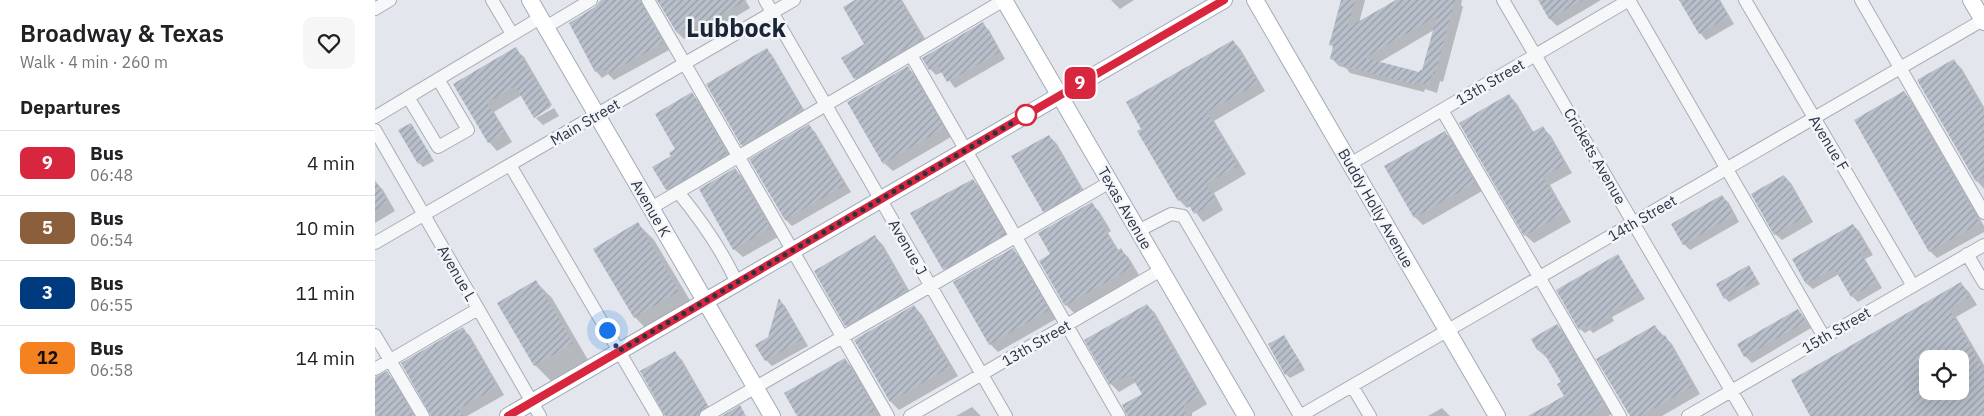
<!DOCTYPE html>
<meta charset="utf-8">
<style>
:root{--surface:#fff;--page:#f6f6f6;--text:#202124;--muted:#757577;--line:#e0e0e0}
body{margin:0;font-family:"IBM Plex Sans",sans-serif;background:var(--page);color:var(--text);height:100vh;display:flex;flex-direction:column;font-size:19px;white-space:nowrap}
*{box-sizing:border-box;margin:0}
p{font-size:16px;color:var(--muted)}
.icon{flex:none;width:28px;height:28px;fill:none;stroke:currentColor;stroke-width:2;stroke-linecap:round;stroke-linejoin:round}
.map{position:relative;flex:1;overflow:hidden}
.sheet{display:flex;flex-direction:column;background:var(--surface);width:375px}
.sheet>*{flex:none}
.badge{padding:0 10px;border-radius:8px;font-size:18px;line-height:32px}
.buttons{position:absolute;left:1544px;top:350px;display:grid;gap:10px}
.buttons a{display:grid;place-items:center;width:50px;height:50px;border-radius:10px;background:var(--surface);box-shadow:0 5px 20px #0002;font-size:25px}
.you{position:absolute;width:25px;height:25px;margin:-12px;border:4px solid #fff;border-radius:50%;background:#1a73e8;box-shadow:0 0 0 8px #1a73e833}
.map>.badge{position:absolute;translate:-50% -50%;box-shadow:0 0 0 2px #fff}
h2{padding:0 20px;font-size:19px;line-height:45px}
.round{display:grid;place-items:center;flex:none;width:52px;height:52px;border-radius:10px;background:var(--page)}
.summary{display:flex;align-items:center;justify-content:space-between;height:85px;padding:0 20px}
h1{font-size:24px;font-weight:600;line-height:38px}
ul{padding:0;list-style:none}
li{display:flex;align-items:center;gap:15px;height:65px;padding:0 20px;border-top:1px solid var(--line)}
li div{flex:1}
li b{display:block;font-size:19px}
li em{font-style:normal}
li .badge{min-width:55px;font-weight:700;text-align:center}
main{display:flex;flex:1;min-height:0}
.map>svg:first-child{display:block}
.shadow{fill:#0003;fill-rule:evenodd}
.building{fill:url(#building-hatch);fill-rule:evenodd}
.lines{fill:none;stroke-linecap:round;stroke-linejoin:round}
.minor-casing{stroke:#a7adb7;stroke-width:14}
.major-casing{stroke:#a1aab8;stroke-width:18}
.minor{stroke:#f6f7f9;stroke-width:12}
.major{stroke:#fff;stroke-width:16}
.line-casing{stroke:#fff;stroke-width:11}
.line{stroke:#d7263d;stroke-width:8}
.walk{stroke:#293445;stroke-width:5;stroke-dasharray:0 9}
.stop-dot{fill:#fff;stroke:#d7263d;stroke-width:2.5}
.labels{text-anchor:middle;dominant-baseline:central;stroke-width:5;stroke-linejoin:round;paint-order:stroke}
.street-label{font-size:15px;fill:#293445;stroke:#f3f5f9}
.town-label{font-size:25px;font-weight:bold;fill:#1b2536;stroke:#f3f5f9}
</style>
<main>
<section class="sheet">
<div class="summary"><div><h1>Broadway &amp; Texas</h1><p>Walk · 4 min · 260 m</p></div><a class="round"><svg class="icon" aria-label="heart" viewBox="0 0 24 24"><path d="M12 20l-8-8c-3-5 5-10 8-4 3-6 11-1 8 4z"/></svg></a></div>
<h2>Departures</h2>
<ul>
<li><span class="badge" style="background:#d7263d;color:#fff">9</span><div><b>Bus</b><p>06:48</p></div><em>4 min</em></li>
<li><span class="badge" style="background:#8b5e3c;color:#fff">5</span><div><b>Bus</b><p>06:54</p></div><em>10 min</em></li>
<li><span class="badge" style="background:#003b80;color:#fff">3</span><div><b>Bus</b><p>06:55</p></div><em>11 min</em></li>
<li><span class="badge" style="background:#f58220;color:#111">12</span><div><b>Bus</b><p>06:58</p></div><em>14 min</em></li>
</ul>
</section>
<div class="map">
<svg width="1609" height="416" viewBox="0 0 1609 416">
<defs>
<pattern id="building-hatch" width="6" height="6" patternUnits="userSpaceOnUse" patternTransform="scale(1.25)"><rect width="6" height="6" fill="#b9bfca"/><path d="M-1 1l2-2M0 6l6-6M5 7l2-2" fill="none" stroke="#969ca6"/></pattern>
</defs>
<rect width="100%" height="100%" fill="#e3e6ec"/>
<!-- shadow -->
<path class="shadow" d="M229,0h47l-4,3v9l22,38 -55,30 -6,-6 -6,4 -6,-7v-63z
M284,0h86l5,8 -40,24 -5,-5 -21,12 -6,-6z
M482,0h45l28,47 -67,40 -8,-9 11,-33z
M736,0h23l-14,9z
M967,0h23l-6,23 40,-23h63l-1,5 2,2 -20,75 -3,-1 -3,12 -12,-4 -1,3 -74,-19 -4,-5 -7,-2 -8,-8 3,-10 -3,-4zM1059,30l-11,42 -3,2 -42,-11z
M1164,0h62l-44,26 -7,-7z
M1305,0h40l14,24 -28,16 -6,-7z
M607,24l7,6 16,29 -50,29 -12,-16 -7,3 -6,-6z
M858,41l8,9 24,41 -51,30 32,53 -32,19 9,17 -20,12 -12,-16 -4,2 -8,-8 -40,-68z
M140,49l9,8 28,48 -17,10v3l-13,-23 -28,17 18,30 -15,9 -8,-9 -34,-57z
M392,50l5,5 35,60 -60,35 -5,-5 -35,-61z
M1579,61l8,8 22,38v82l-7,-8z
M533,68l8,8 35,61 -58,34 -9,-8z
M1529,92l7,8 73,126v6l-47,26 -7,-7z
M317,94l8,8 35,60 -60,35 -8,-8 6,-33 4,-6z
M1134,95l8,9 17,29 9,-5 8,8 21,37 -22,12 21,37 -37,21 -9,-8z
M179,108l5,8 -16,9 -7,-7z
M36,124l23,37 -11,6 -4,-4z
M434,126l6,6 36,60 -59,34 -6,-6 -35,-60z
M1070,132l8,9 29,50 -59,34 -8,-8z
M674,136l8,8 31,54 -36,21 -8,-8z
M360,169l8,9 35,59 -35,20 -9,-8z
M1409,176l7,7 22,39 -31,18 -7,-6z
M598,180l8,9 31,53 -60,35 -8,-8z
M0,181l8,9 12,21 -20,12z
M1347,196l7,7 10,19 -49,28 -6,-6z
M716,204l8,7 12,20 -3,2 11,18 2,-1 8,8 10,17 -65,38 -8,-8 -14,-50z
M263,224l16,16 40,67 -44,26 -15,-16z
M1478,225l6,6 14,24 -8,4 17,29 -24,14 -6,-6 -13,-22 -26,15 -6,-5 -14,-24z
M500,237l8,8 31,54 -59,34 -9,-8z
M637,249l9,9 35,61 -58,33 -8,-8z
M1243,256l27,43 -33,18 2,4 -21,12 -3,-3 -5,3 -5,-4z
M1374,267l11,17 -31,18 -4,-4z
M161,282l16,16 36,62 -36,22 -17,-17 -36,-61z
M1586,284l8,8 8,13 -21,12 28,48v51h-173zM1552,359h33v32h-33z
M405,301l5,5 23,40 -36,20 -6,-6 3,-22z
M772,305l8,8 52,91 -15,9v3h-64l16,-22 -8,-12 -17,10 -8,-8z
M539,306l8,9 36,61 -59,34 -8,-8z
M1423,310l6,7 7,11 -59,35 -7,-7z
M1182,325l8,8 47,81 -4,2h-77l34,-20 -2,-14 -15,-25 -1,1 -9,-8 -6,-11z
M1280,327l17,17 28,50 -38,22h-30z
M88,329l7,7 34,59 -37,21h-36z
M909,336l21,34 -15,8 -4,-4z
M300,353l7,7 31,54 -2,2h-46z
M470,360l8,8 28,48h-83z
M12,373l7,7 21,36h-40v-39z
M597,407l9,9h-25z
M1067,408l8,8h-22z"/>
<!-- building -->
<path class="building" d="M226,0h39l23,43 -56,31 -5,-7 -7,5 -26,-49 26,-16z
M282,0h90l-45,26 -3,-6 -22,13z
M480,0h45l22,39 -68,40 -13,-21 23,-14 -21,-37z
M966,0h14l-8,28 49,-28h59l-20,74h-3l-3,11 -12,-3 -1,3 -75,-20v-3l-11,-3 3,-13 -4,-1zM1062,16l-15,54h-2l-1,2 -54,-14z
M1163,0h45l-34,19z
M1304,0h40l10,17 -30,17z
M608,22l17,30 -53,30 -10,-17 -8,5 -7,-12z
M858,40l25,43 -51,29 31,54 -32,18 10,17 -22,13 -10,-17 -6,4 -41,-70 4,-2 -15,-27z
M141,47l35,60 -17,11 -19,-32 -28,17 18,30 -17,10 -35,-59z
M392,48l35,61 -61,36 -35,-61z
M1579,59l30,52v66l-8,5 -59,-102z
M533,66l36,62 -61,36 -36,-62z
M1529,91l76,132 -51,29 -75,-132z
M317,92l35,62 -61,36 -14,-23 19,-11 -2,-3 6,-4 -20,-35z
M1134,94l22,39 12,-7 22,38 -22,13 21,36 -40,23 -65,-113z
M36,123l20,33 -13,8 -20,-34z
M434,124l36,61 -60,35 -36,-61z
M1070,131l30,52 -61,35 -30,-52z
M674,135l32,55 -38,22 -32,-56z
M360,168l35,60 -37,22 -34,-61z
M1409,175l24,40 -34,20 -23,-41z
M598,179l32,55 -62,36 -33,-57z
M0,180l13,22 -13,8z
M1347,195l12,20 -51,30 -12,-21z
M717,202l12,21 -2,2 15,26 4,-3 11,19 -67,39 -26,-45 11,-7 -12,-21z
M263,222l41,69 -45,27 -41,-69z
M1478,224l15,25 -7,4 16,29 -26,15 -17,-29 -28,16 -14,-25z
M500,235l31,56 -61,35 -31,-55z
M638,248l36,62 -60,35 -36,-63z
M1243,254l23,40 -32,19 2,3 -23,14 -2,-4 -7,4 -23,-40z
M1374,265l8,15 -33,19 -8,-15z
M161,280l37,63 -39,23 -37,-63z
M1586,282l8,15 -20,12 35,61v46h-174l-19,-36zM1552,359h33v32h-33z
M404,298l24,41 -38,22 -10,-16 13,-8z
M772,304l53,92 -16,9 2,11h-59l-5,-11 20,-11 -12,-20 -20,11 -26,-45z
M539,305l36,62 -60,35 -36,-62z
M1423,309l8,13 -62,35 -7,-13z
M1182,324l47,81 -18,11h-58l36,-20 -7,-12 4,-2 -20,-34 -4,2 -6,-11z
M1280,325l7,12 3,-2 28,51 -52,30h-11l-34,-57z
M88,327l34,60 -38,22 4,7h-32l-30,-53z
M909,335l18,30 -17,10 -17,-31z
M300,351l32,55 -8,6 -1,4h-33l-25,-45z
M470,358l30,52 -11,6h-67l-13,-23z
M12,371l27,45h-39v-39z
M365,405l6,11h-24z"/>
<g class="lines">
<defs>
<path id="minor" d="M117,0l20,34
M273,0l240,416
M390,0l241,416
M1128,0l243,416
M1254,0l195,337
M1370,0l168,286
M1486,0l123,213
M0,9l15,-9
M171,27l45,-27
M536,55l208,361
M33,97l30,50 30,-17 -30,-51
M1067,110l178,306
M0,117l165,-99
M0,130l165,286
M975,164l279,-164
M135,165l147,251
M303,192c23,28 44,58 59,91
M276,208l353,-208
M763,231l33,-17 12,2 117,200
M0,243l419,-243
M1592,254l17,29
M0,335l48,81
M0,369l103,-60
M977,386l18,30
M331,416l404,-234
M535,416l251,-146
M925,416l683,-396
M1313,416l296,-171"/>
<path id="major" d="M155,0l242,416
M629,0l242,416
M880,0l242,416
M1596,0l13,22
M133,416l716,-416"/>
</defs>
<!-- minor casing -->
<use href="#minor" class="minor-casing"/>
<!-- major casing -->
<use href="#major" class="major-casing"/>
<!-- minor -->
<use href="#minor" class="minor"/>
<!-- major -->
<use href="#major" class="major"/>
</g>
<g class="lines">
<defs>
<path id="line" d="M133,416l716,-416"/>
</defs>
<!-- line casing -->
<use href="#line" class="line-casing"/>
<!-- line -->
<use href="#line" class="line"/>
<!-- walk -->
<path class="walk" d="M232,330l12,21 407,-236"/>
</g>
<!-- markers -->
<circle class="stop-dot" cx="651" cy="115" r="10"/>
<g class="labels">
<!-- street labels -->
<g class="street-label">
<text transform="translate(1115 82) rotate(-30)">13th Street</text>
<text transform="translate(210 122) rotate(-30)">Main Street</text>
<text transform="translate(1454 143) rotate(59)">Avenue F</text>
<text transform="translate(1220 156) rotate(60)">Crickets Avenue</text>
<text transform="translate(276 208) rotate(60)">Avenue K</text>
<text transform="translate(750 208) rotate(60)">Texas Avenue</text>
<text transform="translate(1001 208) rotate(60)">Buddy Holly Avenue</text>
<text transform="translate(1267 218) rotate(-30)">14th Street</text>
<text transform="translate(533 247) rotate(60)">Avenue J</text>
<text transform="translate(82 273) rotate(60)">Avenue L</text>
<text transform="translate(1461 330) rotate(-30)">15th Street</text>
<text transform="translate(661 343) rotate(-30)">13th Street</text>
</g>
<!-- town labels -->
<g class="town-label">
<text x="361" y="27">Lubbock</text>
</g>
</g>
</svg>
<div class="buttons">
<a><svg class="icon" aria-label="locate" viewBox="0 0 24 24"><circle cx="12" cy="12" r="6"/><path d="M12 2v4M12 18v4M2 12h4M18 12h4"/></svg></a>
</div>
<div class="you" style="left:232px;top:330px"></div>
<b class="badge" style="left:705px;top:83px;background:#d7263d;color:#fff">9</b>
</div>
</main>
